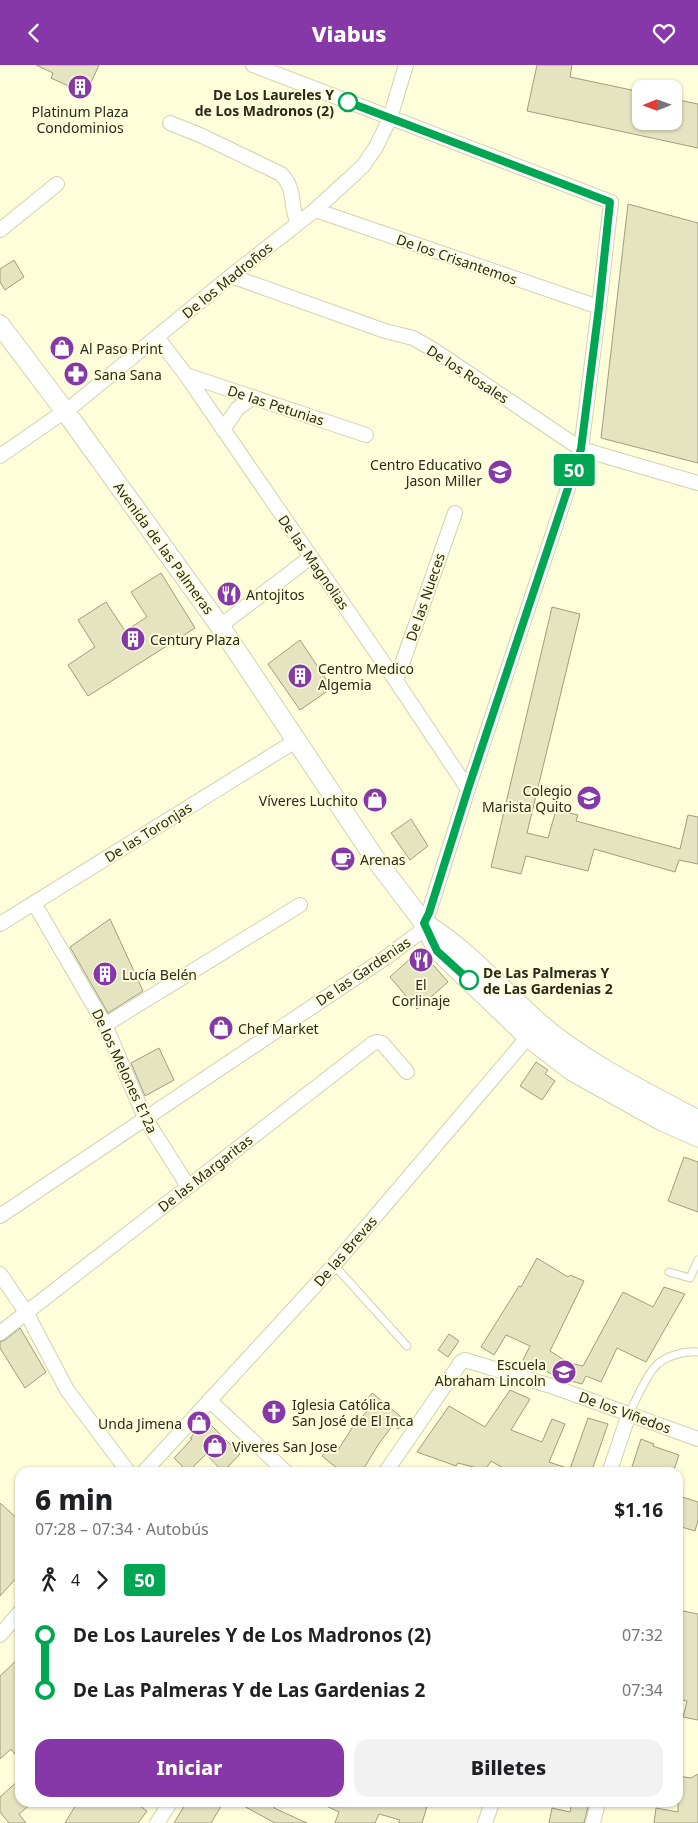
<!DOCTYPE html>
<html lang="es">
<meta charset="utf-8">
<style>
:root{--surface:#fff;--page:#f2f2f2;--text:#202124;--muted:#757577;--accent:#8638a8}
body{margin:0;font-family:"Noto Sans",sans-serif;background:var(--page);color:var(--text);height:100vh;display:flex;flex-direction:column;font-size:19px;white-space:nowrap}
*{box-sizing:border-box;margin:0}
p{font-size:16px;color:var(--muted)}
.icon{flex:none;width:28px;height:28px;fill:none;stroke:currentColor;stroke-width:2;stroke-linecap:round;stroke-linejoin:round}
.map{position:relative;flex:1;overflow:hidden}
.drawer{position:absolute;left:15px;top:1402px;width:668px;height:340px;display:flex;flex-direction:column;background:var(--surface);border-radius:15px;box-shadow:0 1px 4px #0004}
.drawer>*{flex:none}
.badge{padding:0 10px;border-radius:4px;font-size:18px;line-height:32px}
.needle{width:32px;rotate:269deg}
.controls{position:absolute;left:632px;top:15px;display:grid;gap:10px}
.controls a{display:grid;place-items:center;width:50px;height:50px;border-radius:10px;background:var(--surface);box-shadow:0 1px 4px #0004;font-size:25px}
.map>.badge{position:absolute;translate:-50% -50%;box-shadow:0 0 0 2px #fff}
.legs{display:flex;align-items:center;gap:8px;height:55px;padding:0 20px;font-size:16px}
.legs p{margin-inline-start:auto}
.overview{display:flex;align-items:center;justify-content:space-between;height:85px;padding:0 20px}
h1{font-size:28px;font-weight:800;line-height:38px}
.primary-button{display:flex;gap:10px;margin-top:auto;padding:10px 20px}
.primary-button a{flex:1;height:58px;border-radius:15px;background:var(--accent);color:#fff;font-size:20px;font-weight:800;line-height:58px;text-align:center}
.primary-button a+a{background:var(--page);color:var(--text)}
ul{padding:0 20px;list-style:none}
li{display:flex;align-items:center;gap:18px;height:55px;font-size:19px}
li i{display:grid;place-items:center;width:8px;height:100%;margin:0 6px;background:currentColor}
li i::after{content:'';width:12px;height:12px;margin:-6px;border:4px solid;border-radius:50%;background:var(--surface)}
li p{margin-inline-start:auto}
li:first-child i{background:linear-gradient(#0000 50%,currentColor 0)}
li:last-child i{background:linear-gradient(currentColor 50%,#0000 0)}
header{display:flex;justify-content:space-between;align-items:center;height:65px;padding:0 20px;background:var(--accent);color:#fff;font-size:22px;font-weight:800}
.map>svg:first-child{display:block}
.building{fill:#e4e4c1;stroke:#9e9e7d}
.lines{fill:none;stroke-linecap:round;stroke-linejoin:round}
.lane-casing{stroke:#d2d2b0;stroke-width:9}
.street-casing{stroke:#d2d2b0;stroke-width:16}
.secondary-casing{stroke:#d2d2b0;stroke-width:21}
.lane{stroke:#fff;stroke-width:7}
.street{stroke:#fff;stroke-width:14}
.secondary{stroke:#fff;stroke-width:19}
.line-1-casing{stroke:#fff;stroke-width:11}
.line-1{stroke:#00a651;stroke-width:8}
.stop-1-dot{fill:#fff;stroke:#00a651;stroke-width:2.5}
.labels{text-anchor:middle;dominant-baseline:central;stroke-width:4;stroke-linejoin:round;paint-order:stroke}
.stop-label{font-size:14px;font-weight:bold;fill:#2a2a1d;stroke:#fefeda;text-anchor:end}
.poi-label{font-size:14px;fill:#2a2a1d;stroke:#fefeda;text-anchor:start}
.street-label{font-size:14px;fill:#2a2a1d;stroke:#fefeda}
</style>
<header><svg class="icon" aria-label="back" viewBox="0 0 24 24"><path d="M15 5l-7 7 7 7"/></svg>Viabus<svg class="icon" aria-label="heart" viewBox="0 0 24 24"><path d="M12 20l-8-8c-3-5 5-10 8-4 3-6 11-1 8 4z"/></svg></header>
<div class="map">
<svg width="698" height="1758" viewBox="0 0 698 1758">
<rect width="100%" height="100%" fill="#fefeda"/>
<!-- building -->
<path class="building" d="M36,0h63l-13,29 -35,-16 2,-5z
M537,0h35l-2,12 71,15v29h33v-22l24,5v44l-171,-37z
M628,139l70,19v240l-97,-25z
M14,195l10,17 -19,13 -5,-8v-13z
M161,508l34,55 -107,68 -20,-31 27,-18 -17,-27 28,-18 19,29 22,-14 -16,-25z
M552,542l28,7 -53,219 21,5 8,-28 22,5 -2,6 104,28 8,-34 10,2v47l-19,-4 -4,12 -81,-23 -6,22 -62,-15 -5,18 -30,-7z
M300,575l32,48 -32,22 -32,-46z
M411,754l17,27 -18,14 -19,-27z
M346,782l9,13 -16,11 -9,-12z
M110,854l33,72 -35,22 -38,-66z
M421,891l6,2 21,24 -31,27 -27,-32 22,-20z
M159,983l15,32 -29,16 -14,-33z
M536,997l12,8 -3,4 10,7 -13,19 -22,-14z
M684,1092l14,5v50l-30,-11z
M537,1193l31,19 2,-2 14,6 -34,70 19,12 14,3 40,-74 30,15 11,-20 21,7 -39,68 -29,-14 -16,34 -15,-6 -4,8 -22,-6 -37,-18 7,-14 -24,-11 -12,20 -13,-8 38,-61 2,1z
M20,1263l26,44 -21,16 -25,-40v-6l5,-2z
M449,1269l10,7 -11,16 -10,-7z
M510,1325l20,9 -19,31 31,12 10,-23 13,5 -16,38 21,7 18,-51 20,6 -17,49h-79l-21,-12 -6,9 -27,-7 -2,3 -39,-14 32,-46 36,21z
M372,1328l33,27 -7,9 -5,-4 -15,20 -17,28h-18l-21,-17 9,-10 7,4 14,-22 19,-21 -6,-5z
M207,1356l33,33 -17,18 -17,-18 -18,18 -14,-14 18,-19 -2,-1z
M641,1374l13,5 -1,2 26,9 -6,18h-43z
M682,1432l16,5v18l-3,11 -17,-5v-14z
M0,1438l20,18v53l-20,22z
M678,1545l20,4v106l-15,-3 4,-16 -9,-2z
M20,1592v104l-9,-12 -11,10v-83z
M698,1709v49h-44l2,-15 22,4v-36l13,2z
M20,1714v24h12l-13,11 7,9h-17l-9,-11v-15z
M77,1738h59l11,8 -9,12h-73z
M186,1738h37l-12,20h-37z
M238,1738h39l-3,5 33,15h-32z
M320,1738h108l-6,20h-24l2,-3 -21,-6 -4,9h-40l4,-11z
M572,1738h17l-5,20h-35l3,-15 18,4z"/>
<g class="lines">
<defs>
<path id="lane" d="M334,1200l73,81
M669,1207l21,6 8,-18
M629,1349c7,-14 15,-34 25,-46 9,-12 30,-17 44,-16"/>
<path id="street" d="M170,58l30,12 81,39c16,16 8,31 17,49
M315,145l284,97
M0,165l57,-46
M231,211l154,55 28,7 21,12 147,99 117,34
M157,272l29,38 210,306 72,108
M186,310l180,60
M223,365l14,-21 16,-12
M0,391l75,-52 156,-128 84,-66 34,-31 14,-13 13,-19 14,-29 16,-53
M220,561l91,-69
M396,616l59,-168
M34,838l71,122 40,93 43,68
M0,859l297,-184
M105,960l195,-120
M0,1151l385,-258 34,-25 10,-21 39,-123 113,-340 18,-142 12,-105 -358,-137
M0,1209l26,38 41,78 62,83
M0,1268l372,-289 4,-2 6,1 25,29
M209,1335l78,73
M143,1408l191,-208 199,-234
M385,1408l76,-111 4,-2 86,26 147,53
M609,1408l20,-59
M0,1570l20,-23
M157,1758l13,-20
M485,1758l7,-20
M593,1758l5,-20"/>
<path id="secondary" d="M0,260l65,86 155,215 156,234 48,63 13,27 91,87 44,34 90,50 36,16
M424,858c45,28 76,65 115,100 45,39 106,69 159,97"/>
</defs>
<!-- lane casing -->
<use href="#lane" class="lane-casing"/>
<!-- street casing -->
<use href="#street" class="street-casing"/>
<!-- secondary casing -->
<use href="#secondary" class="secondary-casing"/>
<!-- lane -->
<use href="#lane" class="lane"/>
<!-- street -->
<use href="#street" class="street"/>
<!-- secondary -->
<use href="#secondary" class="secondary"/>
</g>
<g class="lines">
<defs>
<path id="line-1" d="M348,37l262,100 -11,105 -18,142 -113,340 -39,124 -5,10 13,28 32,29"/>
</defs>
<!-- line-1 casing -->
<use href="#line-1" class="line-1-casing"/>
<!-- line-1 -->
<use href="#line-1" class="line-1"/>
</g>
<!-- icons -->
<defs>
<symbol id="building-disc" viewBox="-11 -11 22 22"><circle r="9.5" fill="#8638a8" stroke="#fefeda"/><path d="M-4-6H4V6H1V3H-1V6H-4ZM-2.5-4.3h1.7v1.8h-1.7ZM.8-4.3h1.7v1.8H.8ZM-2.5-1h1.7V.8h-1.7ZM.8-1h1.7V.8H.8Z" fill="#fff"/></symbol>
<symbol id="shop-disc" viewBox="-11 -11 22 22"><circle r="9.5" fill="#8638a8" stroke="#fefeda"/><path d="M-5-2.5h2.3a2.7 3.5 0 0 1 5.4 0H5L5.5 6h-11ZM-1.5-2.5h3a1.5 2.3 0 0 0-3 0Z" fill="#fff"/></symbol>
<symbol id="pharmacy-disc" viewBox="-11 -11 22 22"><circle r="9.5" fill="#8638a8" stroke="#fefeda"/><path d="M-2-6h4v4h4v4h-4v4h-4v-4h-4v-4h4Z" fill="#fff"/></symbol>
<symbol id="school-disc" viewBox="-11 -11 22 22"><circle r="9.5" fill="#8638a8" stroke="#fefeda"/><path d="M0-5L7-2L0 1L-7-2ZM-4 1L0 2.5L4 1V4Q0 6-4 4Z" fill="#fff"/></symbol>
<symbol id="restaurant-disc" viewBox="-11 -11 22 22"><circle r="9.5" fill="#8638a8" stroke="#fefeda"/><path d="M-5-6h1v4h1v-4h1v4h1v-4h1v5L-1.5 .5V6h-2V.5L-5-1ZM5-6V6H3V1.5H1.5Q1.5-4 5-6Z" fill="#fff"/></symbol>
<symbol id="cafe-disc" viewBox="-11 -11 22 22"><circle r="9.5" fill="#8638a8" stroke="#fefeda"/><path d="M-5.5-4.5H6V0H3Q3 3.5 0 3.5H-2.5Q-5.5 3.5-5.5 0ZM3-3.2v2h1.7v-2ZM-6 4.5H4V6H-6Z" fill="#fff"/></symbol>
<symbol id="church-disc" viewBox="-11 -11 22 22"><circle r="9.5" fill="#8638a8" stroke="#fefeda"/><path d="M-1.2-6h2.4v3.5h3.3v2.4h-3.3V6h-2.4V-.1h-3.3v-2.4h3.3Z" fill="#fff"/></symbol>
</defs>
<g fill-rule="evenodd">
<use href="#building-disc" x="66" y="8" width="28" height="28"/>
<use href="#shop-disc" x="48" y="269" width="28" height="28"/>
<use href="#pharmacy-disc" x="62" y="295" width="28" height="28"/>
<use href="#school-disc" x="486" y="393" width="28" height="28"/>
<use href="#restaurant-disc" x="215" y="515" width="28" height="28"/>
<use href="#building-disc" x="119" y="560" width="28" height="28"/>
<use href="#building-disc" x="286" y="597" width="28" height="28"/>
<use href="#school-disc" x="575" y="719" width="28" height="28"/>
<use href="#shop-disc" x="361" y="721" width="28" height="28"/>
<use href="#cafe-disc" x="329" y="780" width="28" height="28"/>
<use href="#restaurant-disc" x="407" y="881" width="28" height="28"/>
<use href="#building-disc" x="91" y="895" width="28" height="28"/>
<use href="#shop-disc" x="207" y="949" width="28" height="28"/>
<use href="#school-disc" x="550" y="1293" width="28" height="28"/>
<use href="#church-disc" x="260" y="1333" width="28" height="28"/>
<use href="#shop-disc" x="185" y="1344" width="28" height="28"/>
<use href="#shop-disc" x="201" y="1367" width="28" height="28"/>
</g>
<!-- markers -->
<g class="stop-1-dot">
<circle cx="348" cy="37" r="9"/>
<circle cx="469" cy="915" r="9"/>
</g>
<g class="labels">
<!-- stop labels -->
<g class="stop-label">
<text x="334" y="29">De Los Laureles Y<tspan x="334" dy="16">de Los Madronos (2)</tspan></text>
<text x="483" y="907" text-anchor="start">De Las Palmeras Y<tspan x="483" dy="16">de Las Gardenias 2</tspan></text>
</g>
<!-- poi labels -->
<g class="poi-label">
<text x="80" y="46" text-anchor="middle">Platinum Plaza<tspan x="80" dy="16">Condominios</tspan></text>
<text x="80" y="283">Al Paso Print</text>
<text x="94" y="309">Sana Sana</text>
<text x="482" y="399" text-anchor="end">Centro Educativo<tspan x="482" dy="16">Jason Miller</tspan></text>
<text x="246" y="529">Antojitos</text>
<text x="150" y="574">Century Plaza</text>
<text x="318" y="603">Centro Medico<tspan x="318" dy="16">Algemia</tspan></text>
<text x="572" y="725" text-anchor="end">Colegio<tspan x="572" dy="16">Marista Quito</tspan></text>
<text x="358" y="735" text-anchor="end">Víveres Luchito</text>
<text x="360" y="794">Arenas</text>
<text x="122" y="909">Lucía Belén</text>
<text x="421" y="919" text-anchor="middle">El<tspan x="421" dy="16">Corlinaje</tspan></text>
<text x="238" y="963">Chef Market</text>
<text x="546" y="1299" text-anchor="end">Escuela<tspan x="546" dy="16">Abraham Lincoln</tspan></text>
<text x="292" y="1339">Iglesia Católica<tspan x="292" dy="16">San José de El Inca</tspan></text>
<text x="182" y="1358" text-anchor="end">Unda Jimena</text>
<text x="232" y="1381">Viveres San Jose</text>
</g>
<!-- street labels -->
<g class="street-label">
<text transform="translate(457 194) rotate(19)">De los Crisantemos</text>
<text transform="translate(227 215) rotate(-39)">De los Madroños</text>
<text transform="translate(468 309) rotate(33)">De los Rosales</text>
<text transform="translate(276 340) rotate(18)">De las Petunias</text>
<text transform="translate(164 483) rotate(54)">Avenida de las Palmeras</text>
<text transform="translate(314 497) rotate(55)">De las Magnolias</text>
<text transform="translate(425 532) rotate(-71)">De las Nueces</text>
<text transform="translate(148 767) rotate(-32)">De las Toronjas</text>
<text transform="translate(363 906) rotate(-34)">De las Gardenias</text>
<text transform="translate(125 1006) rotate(65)">De los Melones E12a</text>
<text transform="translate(205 1108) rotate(-38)">De las Margaritas</text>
<text transform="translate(345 1186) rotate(-49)">De las Brevas</text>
<text transform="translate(625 1347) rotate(20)">De los Viñedos</text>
</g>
</g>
</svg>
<div class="controls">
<a><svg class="needle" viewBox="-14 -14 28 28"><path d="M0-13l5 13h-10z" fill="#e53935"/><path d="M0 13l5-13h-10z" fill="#757577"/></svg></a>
</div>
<b class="badge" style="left:574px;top:405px;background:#00a651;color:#fff">50</b>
<section class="drawer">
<div class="overview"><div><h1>6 min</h1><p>07:28 – 07:34 · Autobús</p></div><b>$1.16</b></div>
<div class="legs"><svg class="icon" aria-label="walk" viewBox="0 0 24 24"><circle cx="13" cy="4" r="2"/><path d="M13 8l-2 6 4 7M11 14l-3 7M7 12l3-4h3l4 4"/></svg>4<svg class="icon" aria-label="forward" viewBox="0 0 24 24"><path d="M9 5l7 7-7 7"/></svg><b class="badge" style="background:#00a651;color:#fff">50</b></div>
<ul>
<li><i style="color:#00a651"></i><b>De Los Laureles Y de Los Madronos (2)</b><p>07:32</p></li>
<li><i style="color:#00a651"></i><b>De Las Palmeras Y de Las Gardenias 2</b><p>07:34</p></li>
</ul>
<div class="primary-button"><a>Iniciar</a><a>Billetes</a></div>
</section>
</div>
